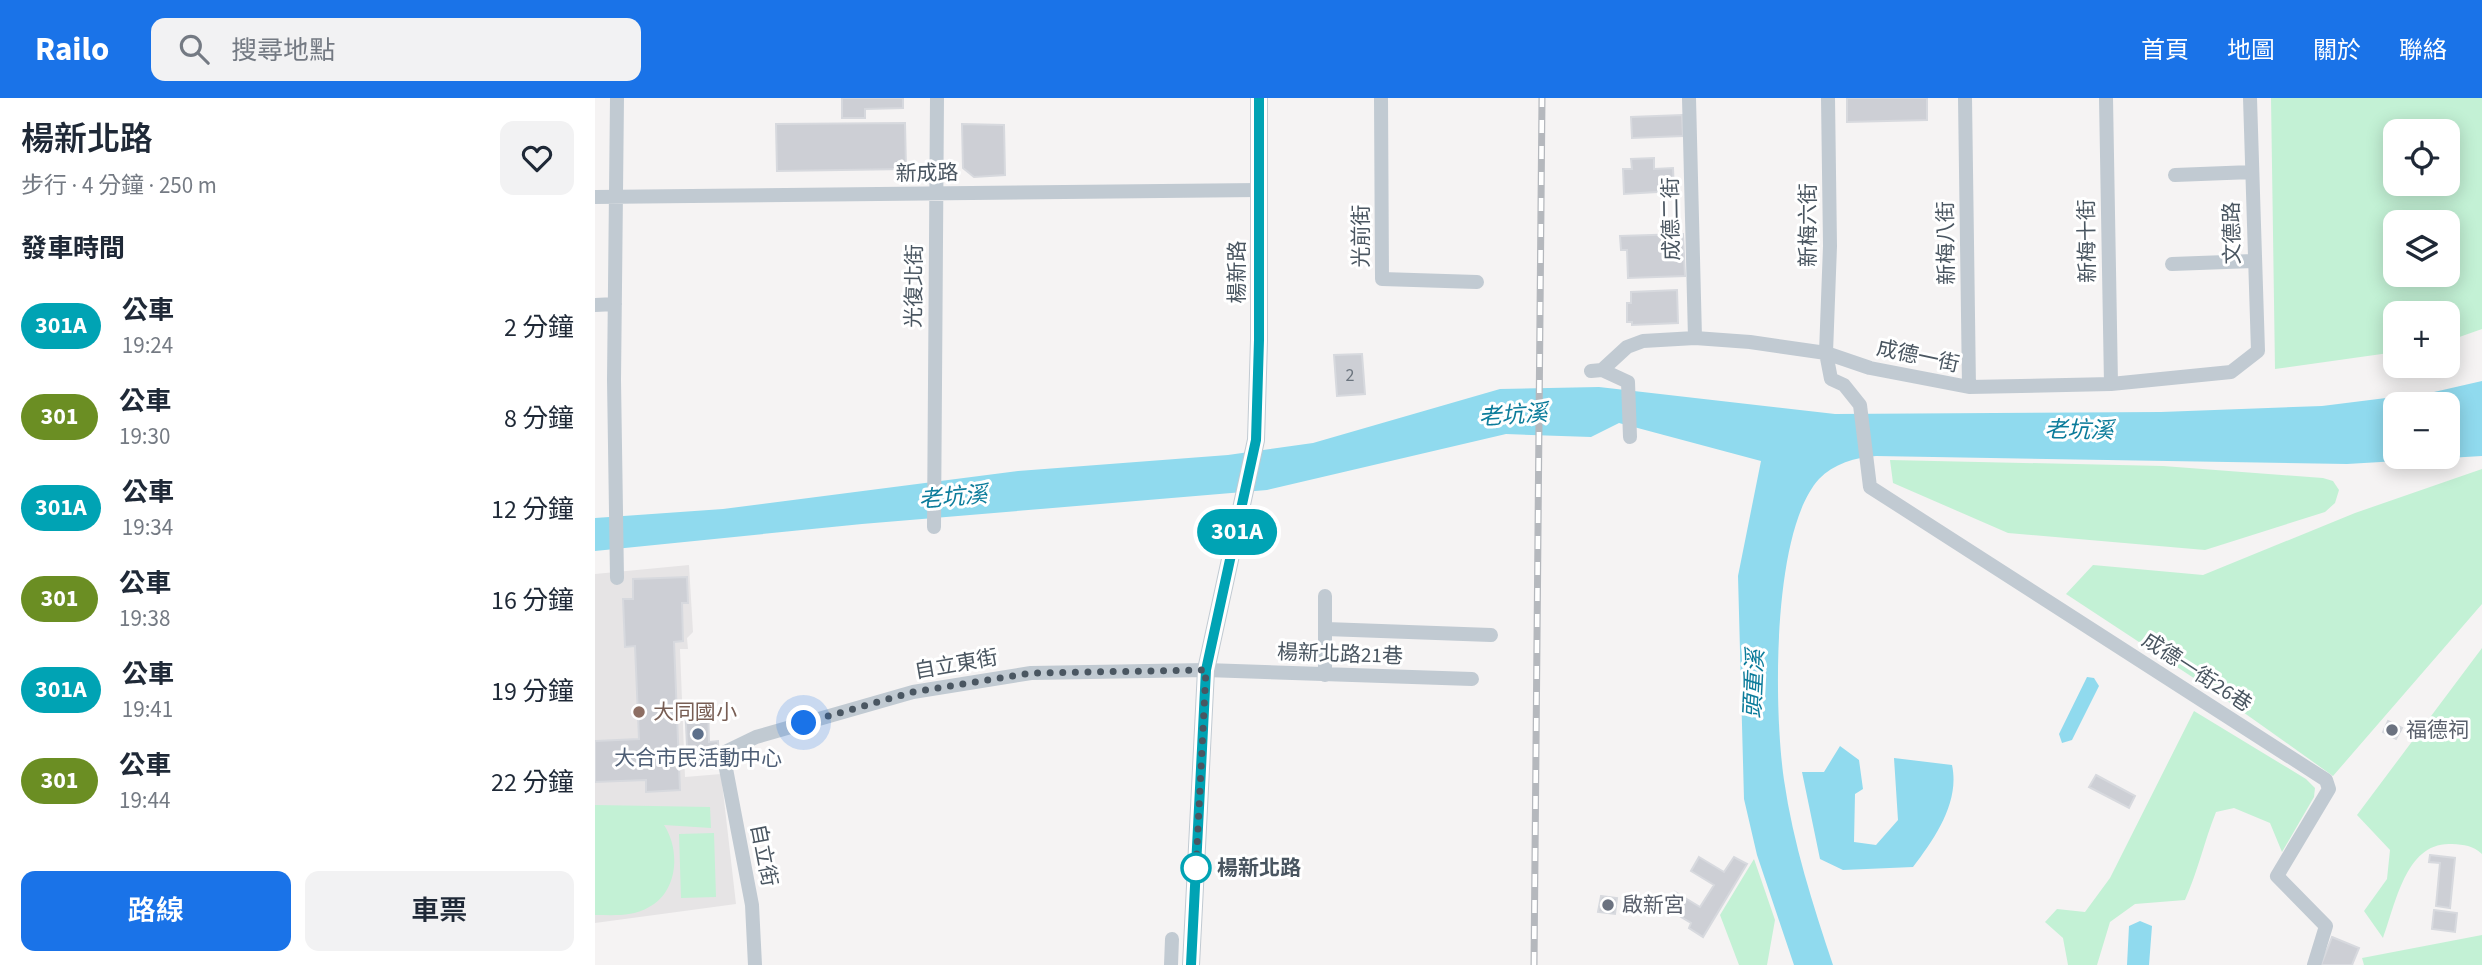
<!DOCTYPE html>
<html lang="zh-TW">
<meta charset="utf-8">
<style>
:root{--surface:#fff;--page:#f2f2f3;--text:#1f2937;--muted:#747a83;--accent:#1a73e8}
body{margin:0;font-family:"Source Sans 3","Noto Sans TC",sans-serif;background:var(--page);color:var(--text);height:100vh;display:flex;flex-direction:column;font-size:26px;white-space:nowrap}
*{box-sizing:border-box;margin:0}
p{font-size:23px;color:var(--muted)}
.icon{flex:none;width:38px;height:38px;fill:none;stroke:currentColor;stroke-width:2;stroke-linecap:round;stroke-linejoin:round}
.map{position:relative;flex:1;overflow:hidden}
.drawer{display:flex;flex-direction:column;background:var(--surface);width:595px}
.drawer>*{flex:none}
.badge{padding:0 14px;border-radius:23px;font-size:24px;line-height:46px}
.tools{position:absolute;left:1788px;top:21px;display:grid;gap:14px}
.tools a{display:grid;place-items:center;width:77px;height:77px;border-radius:14px;background:var(--surface);box-shadow:0 4px 18px #0003;font-size:35px}
.you{position:absolute;width:35px;height:35px;margin:-18px;border:5px solid #fff;border-radius:50%;background:#1a73e8;box-shadow:0 0 0 10px #1a73e833}
.map>.badge{position:absolute;translate:-50% -50%;box-shadow:0 0 0 4px #fff}
h2{padding:0 21px;font-size:26px;line-height:63px}
.round{display:grid;place-items:center;flex:none;width:74px;height:74px;border-radius:14px;background:var(--page)}
.overview{display:flex;align-items:center;justify-content:space-between;height:119px;padding:0 21px}
h1{font-size:33px;font-weight:600;line-height:52px}
.button{display:flex;gap:14px;margin-top:auto;padding:14px 21px}
.button a{flex:1;height:80px;border-radius:14px;background:var(--accent);color:#fff;font-size:28px;font-weight:600;line-height:80px;text-align:center}
.button a+a{background:var(--page);color:var(--text)}
ul{padding:0;list-style:none}
li{display:flex;align-items:center;gap:21px;height:91px;padding:0 21px}
li div{flex:1}
li b{display:block;font-size:26px}
li em{font-style:normal}
li .badge{min-width:77px;font-weight:700;text-align:center}
header{display:flex;align-items:center;gap:42px;box-sizing:border-box;height:98px;padding:0 35px;background:var(--accent);color:#fff}
header strong{font-size:33px}
nav{display:flex;gap:38px;margin-inline-start:auto;font-size:24px}
.search{width:490px;height:63px;background:var(--page);display:flex;align-items:center;gap:18px;box-sizing:border-box;padding:0 24px;border-radius:14px;color:var(--muted);font-size:26px}
main{display:flex;flex:1;min-height:0}
.map>svg:first-child{display:block}
.education{fill:#e6e4e5}
.green{fill:#c3f1d5;fill-rule:evenodd}
.water{fill:#90daee;fill-rule:evenodd}
.building{fill:#cdcfd5;stroke:#d7d9de;stroke-width:2}
.lines{fill:none;stroke-linecap:round;stroke-linejoin:round}
.minor{stroke:#c1cad2;stroke-width:14}
.tertiary{stroke:#c1cad2;stroke-width:18}
.rail-casing{stroke:#b5b8bd;stroke-width:7}
.rail{stroke:#fff;stroke-width:4.5;stroke-dasharray:13;stroke-linecap:butt}
.line-casing{stroke:#fff;stroke-width:16}
.line{stroke:#00a3b4;stroke-width:10}
.walk{stroke:#4a5661;stroke-width:7;stroke-dasharray:0 12.6}
.education-dot{fill:#8d6e63;stroke:#fff;stroke-width:2.5}
.worship-dot{fill:#6b7280;stroke:#fff;stroke-width:2.5}
.service-dot{fill:#5c6f8a;stroke:#fff;stroke-width:2.5}
.stop-dot{fill:#fff;stroke:#00a3b4;stroke-width:3.5}
.labels{text-anchor:middle;dominant-baseline:central;stroke-width:6;stroke-linejoin:round;paint-order:stroke}
.number-label{font-size:18px;fill:#6b747e}
.street-label{font-size:21px;fill:#4a5661;stroke:#fff}
.education-label{font-size:21px;fill:#785e54;stroke:#fff;text-anchor:start}
.worship-label{font-size:21px;fill:#5b616d;stroke:#fff;text-anchor:start}
.service-label{font-size:21px;fill:#4e5e75;stroke:#fff}
.stop-label{font-size:21px;font-weight:bold;fill:#4a5661;stroke:#fff;text-anchor:start}
.water-label{font-size:23px;font-style:italic;fill:#0c7c9b;stroke:#fff}
</style>
<header>
<strong>Railo</strong>
<div class="search"><svg class="icon" aria-label="search" viewBox="0 0 24 24"><circle cx="10" cy="10" r="6"/><path d="M15 15l6 6"/></svg>搜尋地點</div>
<nav><a>首頁</a><a>地圖</a><a>關於</a><a>聯絡</a></nav>
</header>
<main>
<section class="drawer">
<div class="overview"><div><h1>楊新北路</h1><p>步行 · 4 分鐘 · 250 m</p></div><a class="round"><svg class="icon" aria-label="heart" viewBox="0 0 24 24"><path d="M12 20l-8-8c-3-5 5-10 8-4 3-6 11-1 8 4z"/></svg></a></div>
<h2>發車時間</h2>
<ul>
<li><span class="badge" style="background:#00a3b4;color:#fff">301A</span><div><b>公車</b><p>19:24</p></div><em>2 分鐘</em></li>
<li><span class="badge" style="background:#6b8e23;color:#fff">301</span><div><b>公車</b><p>19:30</p></div><em>8 分鐘</em></li>
<li><span class="badge" style="background:#00a3b4;color:#fff">301A</span><div><b>公車</b><p>19:34</p></div><em>12 分鐘</em></li>
<li><span class="badge" style="background:#6b8e23;color:#fff">301</span><div><b>公車</b><p>19:38</p></div><em>16 分鐘</em></li>
<li><span class="badge" style="background:#00a3b4;color:#fff">301A</span><div><b>公車</b><p>19:41</p></div><em>19 分鐘</em></li>
<li><span class="badge" style="background:#6b8e23;color:#fff">301</span><div><b>公車</b><p>19:44</p></div><em>22 分鐘</em></li>
</ul>
<div class="button"><a>路線</a><a>車票</a></div>
</section>
<div class="map">
<svg width="1887" height="867" viewBox="0 0 1887 867">
<rect width="100%" height="100%" fill="#f5f3f3"/>
<!-- education -->
<path class="education" d="M94,467l4,67 -6,6 1,11h-8l5,128 36,-3 15,130 -141,19v-349z"/>
<!-- green -->
<path class="green" d="M1676,0h211v231l-34,12v-28h-52v39l-121,17zM1801,33h52v53h-52zM1801,124h52v53h-52z
M1295,362l273,6 160,12 10,3 6,9 -4,13 -10,9 -120,38 -197,-17 -115,-50z
M1887,371v135l-149,172 -121,-86 -146,-96 27,-29 110,10 152,-62z
M1887,550v206c-10,-9 -17,-9 -30,-10 -46,-3 -56,59 -69,94l-19,-27 23,-32 3,-29 -33,-35z
M1599,613l112,68 9,9 -1,9 -32,55 -12,-29 -36,-15 -18,4c-12,30 -18,59 -31,88l-50,4 -25,18 -13,43h-29l-5,-27 -18,-16 12,-13 28,3 25,-34z
M0,707l115,2 1,21 -47,-3c16,24 15,66 -15,82 -16,10 -36,8 -54,8z
M119,735l2,64 -35,1 -2,-64z
M1159,761l21,61 -8,45h-28l-19,-50z
M1887,837v30h-118l-2,-7z"/>
<!-- water -->
<path class="water" d="M1887,283v75l-135,8 -471,-8c-20,1 -43,8 -57,23 -48,53 -45,233 -35,301 9,63 29,125 49,185h-39l-37,-110 -13,-56 -6,-223 23,-115 -142,-38 -28,14 -85,-3 -239,56 -405,34 -267,27v-33l128,-9 295,-38 210,-16 85,-12 187,-54 99,-2 236,27 326,-2 161,-6 112,-14zM1801,306h52v53h-52z
M1492,579l7,1 5,8 -27,54 -10,3 -3,-9z
M1245,648l19,14 4,29 -8,5 -1,48 22,3 22,-25 -4,-62 58,7c8,37 -17,73 -39,102l-70,3 -23,-11 -18,-87h22z
M1545,823l12,5 -3,39h-22l2,-39z"/>
<!-- building -->
<path class="building" d="M247,0h61v10l-38,1v9h-23z
M1252,0h80v22l-80,2z
M1087,17l1,21 -51,2 -1,-21z
M310,25l1,46 -129,2 -1,-47z
M367,26l42,1 1,50 -31,2 -11,-9z
M1059,60v11l19,-1 1,23 -50,3 -1,-25h9l-1,-10z
M1088,136l2,42 -57,2 -1,-28h-6l-1,-14z
M1082,192l1,33 -46,2v-3h-5v-19h4v-11z
M767,256l3,40 -28,2 -3,-41z
M92,479l1,26h-6l1,38 -9,1 6,148 -34,2v-12l-51,2v-41l44,-2 -4,-93 -10,1 -2,-48h10v-20z
M113,605l1,39 9,-1 1,25 -31,1 -3,-63z
M1793,623l14,7 -6,11 -13,-7z
M1501,677l39,21 -6,12 -40,-21z
M1835,757l25,3 -5,50 -14,-2 4,-43 -11,-1z
M1104,759l25,15 10,-15 13,7 -44,73 -14,-9 2,-5 -25,-15 9,-16 25,15 14,-22 -23,-14z
M1006,798l16,2 -2,16 -17,-2z
M1839,812l23,3 -2,19 -23,-3z
M1737,839l27,11 -7,17h-31z"/>
<g class="lines">
<!-- minor -->
<path class="minor" d="M786,0l1,181 95,3
M1094,0l6,240
M1233,0l2,148 -4,107 5,26 13,6 16,20 10,82 456,293 3,9 -52,87 49,50 -12,39
M1370,0l4,289
M1511,0l5,286
M1580,77l77,-3
M0,99l664,-7
M1577,166l81,-3
M0,207l20,-1
M1007,272l26,12 2,55
M996,273l11,-1 25,-23 16,-6 52,-3 55,4 76,11 44,15 99,19 142,-3 120,-12 27,-21 -8,-253
M339,429l3,-429
M22,480l-3,-198 3,-282
M730,498v79
M731,531l165,6
M160,867l-3,-60 -29,-152 33,-16 157,-45 118,-19 175,-3 266,9
M576,867l1,-26"/>
<!-- tertiary -->
<path class="tertiary" d="M596,867l15,-295 50,-230 3,-100v-242"/>
<defs>
<path id="rail" d="M939,867l8,-867"/>
</defs>
<!-- rail casing -->
<use href="#rail" class="rail-casing"/>
<!-- rail -->
<use href="#rail" class="rail"/>
</g>
<g class="lines">
<defs>
<path id="line" d="M596,867l15,-295 50,-230 3,-100v-242"/>
</defs>
<!-- line casing -->
<use href="#line" class="line-casing"/>
<!-- line -->
<use href="#line" class="line"/>
<!-- walk -->
<path class="walk" d="M209,625l109,-31 118,-19 175,-3 -10,198"/>
</g>
<!-- markers -->
<circle class="education-dot" cx="44" cy="614" r="7"/>
<g class="worship-dot">
<circle cx="1797" cy="632" r="7"/>
<circle cx="1013" cy="807" r="7"/>
</g>
<circle class="service-dot" cx="103" cy="636" r="7"/>
<circle class="stop-dot" cx="601" cy="770" r="14"/>
<g class="labels">
<!-- number labels -->
<g class="number-label">
<text x="755" y="277">2</text>
</g>
<!-- street labels -->
<g class="street-label">
<text transform="translate(332 75) rotate(-1)">新成路</text>
<text transform="translate(1076 121) rotate(-91)">成德二街</text>
<text transform="translate(1213 127) rotate(-90)">新梅六街</text>
<text transform="translate(1637 135) rotate(-91)">文德路</text>
<text transform="translate(766 138) rotate(-90)">光前街</text>
<text transform="translate(1492 143) rotate(-91)">新梅十街</text>
<text transform="translate(1351 145) rotate(-91)">新梅八街</text>
<text transform="translate(642 174) rotate(-90)">楊新路</text>
<text transform="translate(319 188) rotate(-89)">光復北街</text>
<text transform="translate(1323 258) rotate(12)">成德一街</text>
<text transform="translate(745 556) rotate(2)">楊新北路21巷</text>
<text transform="translate(361 566) rotate(-10)">自立東街</text>
<text transform="translate(1602 574) rotate(33)">成德一街26巷</text>
<text transform="translate(169 757) rotate(79)">自立街</text>
</g>
<!-- education labels -->
<g class="education-label">
<text x="58" y="614">大同國小</text>
</g>
<!-- worship labels -->
<g class="worship-label">
<text x="1811" y="632">福德祠</text>
<text x="1027" y="807">啟新宮</text>
</g>
<!-- service labels -->
<g class="service-label">
<text x="103" y="660">大合市民活動中心</text>
</g>
<!-- stop labels -->
<g class="stop-label">
<text x="622" y="770">楊新北路</text>
</g>
<!-- water labels -->
<g class="water-label">
<text transform="translate(918 317) rotate(-4)">老坑溪</text>
<text transform="translate(1484 332) rotate(1)">老坑溪</text>
<text transform="translate(358 399) rotate(-5)">老坑溪</text>
<text transform="translate(1159 586) rotate(-87)">頭重溪</text>
</g>
</g>
</svg>
<div class="tools">
<a><svg class="icon" aria-label="locate" viewBox="0 0 24 24"><circle cx="12" cy="12" r="6"/><path d="M12 2v4M12 18v4M2 12h4M18 12h4"/></svg></a>
<a><svg class="icon" aria-label="layers" viewBox="0 0 24 24"><path d="M12 4l9 5-9 5-9-5zM3 14l9 5 9-5"/></svg></a>
<a>+</a>
<a>−</a>
</div>
<div class="you" style="left:209px;top:625px"></div>
<b class="badge" style="left:642px;top:434px;background:#00a3b4;color:#fff">301A</b>
</div>
</main>
